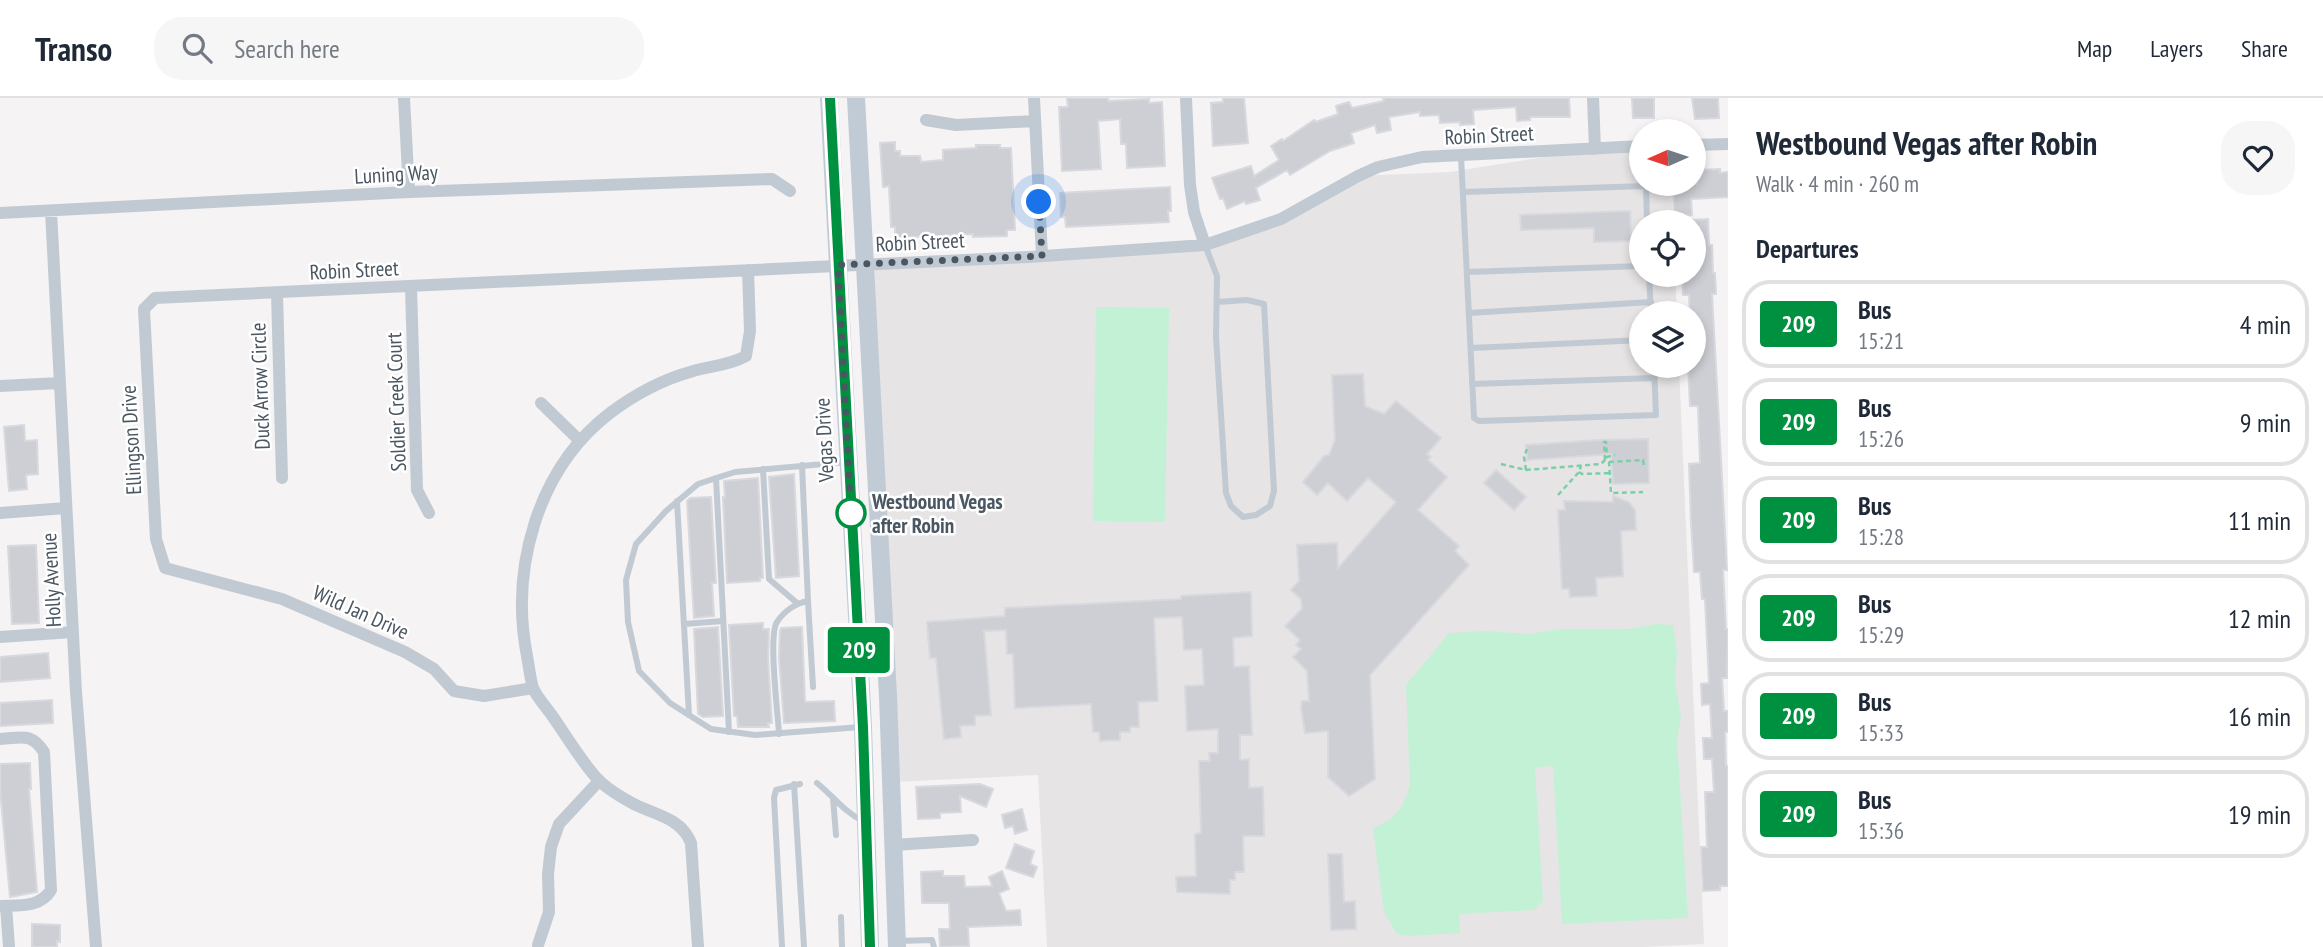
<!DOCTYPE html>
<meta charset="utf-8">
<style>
:root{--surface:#fff;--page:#f6f6f7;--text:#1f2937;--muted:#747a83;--line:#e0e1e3}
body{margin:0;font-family:"PT Sans Narrow",sans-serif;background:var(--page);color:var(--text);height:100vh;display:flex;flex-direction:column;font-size:26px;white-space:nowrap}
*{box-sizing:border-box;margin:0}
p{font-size:23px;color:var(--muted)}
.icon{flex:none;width:38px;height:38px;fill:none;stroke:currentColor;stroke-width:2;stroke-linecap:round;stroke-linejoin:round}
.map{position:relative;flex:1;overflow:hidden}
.side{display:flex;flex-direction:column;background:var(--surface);width:595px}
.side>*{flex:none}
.badge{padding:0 14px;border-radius:5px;font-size:24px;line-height:46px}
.needle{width:46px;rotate:267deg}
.fabs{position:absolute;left:1629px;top:21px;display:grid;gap:14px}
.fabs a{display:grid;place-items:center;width:77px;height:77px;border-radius:50%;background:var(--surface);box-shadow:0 4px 10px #0003;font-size:35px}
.you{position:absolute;width:35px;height:35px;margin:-18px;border:5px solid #fff;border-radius:50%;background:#1a73e8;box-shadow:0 0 0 10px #1a73e833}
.map>.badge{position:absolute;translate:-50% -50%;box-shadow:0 0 0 4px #fff}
h2{padding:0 28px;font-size:26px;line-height:63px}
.round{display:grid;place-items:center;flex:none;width:74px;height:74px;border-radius:28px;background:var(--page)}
.head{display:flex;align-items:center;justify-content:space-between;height:119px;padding:0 28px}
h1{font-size:33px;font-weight:700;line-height:52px}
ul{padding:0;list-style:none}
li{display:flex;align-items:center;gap:21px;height:88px;margin:0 14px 10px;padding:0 14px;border:4px solid var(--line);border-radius:28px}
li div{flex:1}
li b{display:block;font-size:26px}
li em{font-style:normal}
li .badge{min-width:77px;font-weight:700;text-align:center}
header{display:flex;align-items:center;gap:42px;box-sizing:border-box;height:98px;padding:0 35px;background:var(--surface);border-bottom:2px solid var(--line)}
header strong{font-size:33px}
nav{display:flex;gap:38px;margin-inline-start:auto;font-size:24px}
.search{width:490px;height:63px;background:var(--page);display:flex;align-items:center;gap:18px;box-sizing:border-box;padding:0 24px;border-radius:28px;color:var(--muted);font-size:26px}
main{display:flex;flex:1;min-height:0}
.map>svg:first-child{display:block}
.education{fill:#e6e4e5}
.green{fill:#c3f1d5}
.building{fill:#cdcfd5;stroke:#d7d9de;stroke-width:2}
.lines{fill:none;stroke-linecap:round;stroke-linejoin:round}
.path{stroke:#7ad0a6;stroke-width:2.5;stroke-dasharray:5 3.5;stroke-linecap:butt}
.service{stroke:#c1cad2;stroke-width:6}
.minor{stroke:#c1cad2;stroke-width:12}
.secondary{stroke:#c1cbd6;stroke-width:18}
.line-casing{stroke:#fff;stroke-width:16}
.line{stroke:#009140;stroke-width:10}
.walk{stroke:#4a5661;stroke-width:7;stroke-dasharray:0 12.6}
.stop-dot{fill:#fff;stroke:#009140;stroke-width:3.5}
.labels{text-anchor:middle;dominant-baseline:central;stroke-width:5;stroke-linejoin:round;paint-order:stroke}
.street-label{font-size:21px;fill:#4a5661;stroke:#fff}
.stop-label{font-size:21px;font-weight:bold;fill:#4a5661;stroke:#fff;text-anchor:start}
</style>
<header>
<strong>Transo</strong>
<div class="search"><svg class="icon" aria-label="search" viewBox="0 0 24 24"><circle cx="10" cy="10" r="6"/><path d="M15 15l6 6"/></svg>Search here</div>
<nav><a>Map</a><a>Layers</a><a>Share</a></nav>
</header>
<main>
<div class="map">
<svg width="1728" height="849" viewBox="0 0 1728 849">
<rect width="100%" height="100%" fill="#f5f3f3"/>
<!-- education -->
<path class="education" d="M1641,48l1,38h29l2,38h-31v53h33l2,38h-35v53h37l25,578 -61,3h-596l-9,-172 -146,7 -28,-518 178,-8 199,-21 117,-59 92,-4 145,-23z"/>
<!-- green -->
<path class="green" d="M1096,209l73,1 -4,214 -72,-1z
M1656,526l17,1 4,26 -2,31 6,34 -4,25 11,177 -126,6 -9,-158 -18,2 8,133 -9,9 -75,4 1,19 -53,3 -10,-2 -13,-22 -11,-83 19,-11 10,-12 8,-20 -4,-101 43,-52 37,-2 45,3 28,-5h70z"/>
<!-- building -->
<path class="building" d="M1067,0h41v3l41,-2v4l13,-1 3,64 -38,2 -1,-24h-5l-1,-25 -22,2 3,48 -39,2 -3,-64h9z
M1223,0h21l4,45 -35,3 -2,-43 12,-1z
M1383,0h186l1,19h-40v3l-13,1 -1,-14 -43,3 1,14 -14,1v-3l-20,1 -1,-8 -19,1v-4l-31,5 2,13 -14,3 -2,-8 -24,8 3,10 -24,8 -40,24 -3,-5 -31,18 4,12 -14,4 -1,-3 -18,8 -4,-11 -3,1 -8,-21 39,-12 3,10 25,-16 -8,-14 11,-7 1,2 31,-21 2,2 22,-8 -2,-8 13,-4 3,6 32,-7z
M1632,0h22v20h-21z
M1692,0h26l1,20 -24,1z
M895,44v9h5v5h20l1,6 22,-2v-10l33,-2v-3h24v3h11l4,82h-8v6l-34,1v-3l-78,4v-11h-4l-2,-41 -6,1 -3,-44z
M1720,71v4l8,-1v25l-37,2 1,16 -18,1 -1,-32h24v-14z
M1170,89l1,24h-3l1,11 -103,5 -1,-10h-4l-1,-24z
M1630,113l1,30 -37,1v-14l-73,2 -1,-15z
M1708,121l1,26h3l1,28h2l1,21h-4l15,276h-4l3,59h2l-1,49h-5l2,33h4v21h-3l1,34h2v120h-8v4l-17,1 -2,-44h6l-2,-55h9l-2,-33h-8l-1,-21h9l-2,-34 -8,1 -1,-21 8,-1 -4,-84h-3l-2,-27h-6l-3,-49 -2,-59 11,-1 -2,-57h-8l-2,-40h6v-53h-4l-1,-18h-6l-1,-20h12v-55z
M1363,276l2,32 19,8 12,-13 45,37 -14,16 4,3 -3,3 19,17 -29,33 41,36 -4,5 14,14 -99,110 5,104 -26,17 -21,-19v-46l-23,2 -4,-26 1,-6h7l-2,-30 -14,-14 8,-8 -5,-4 4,-5 -15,-14 17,-17 -1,-10 -10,-9 8,-9 -2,-36 40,-2 1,25 58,-66 -28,-24 -21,23 -19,-18 -11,12 -14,-13 21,-26 5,-1 6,-15 -3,-65z
M24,327l1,16 12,-1 1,34 -12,1 1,14 -18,2 -5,-64z
M1648,341l1,44 -36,1 -2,-30 -84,6 -1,-15 73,-5z
M1496,372l30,27 -12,13 -30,-27z
M794,376l5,102 -23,2 -7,-101z
M758,380l5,100h-3v3l-33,2 -4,-86h2l-1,-16z
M1613,398l16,6 6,8 1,20 -15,1 2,45 -27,2 1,18 -27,1 -1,-8h-7l-4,-79h7l-1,-9 49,1z
M711,399l5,86h-4l2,33 -20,2 -7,-117 3,-3z
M36,447l3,78 -27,1 -4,-78z
M1251,494l1,44 -19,2 1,29 15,-1 3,69h-12v25l9,-1v29l14,-1 1,49h-21l1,36h-9v8h-5v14l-53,-2 -1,-15 20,-1 -1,-42 6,-1 -2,-72h11l-1,-8h9v-24l-31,2 -2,-45 19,-1 -2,-36 -18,1 -2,-33 -28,1 4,83 -20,1 1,25h-9v5h-10v8l-20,1 -1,-9h-6l-2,-28 -76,4 -2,-54h-6l-1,-24 -22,1 7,84 -16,1v9l-15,1 1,11 -17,2 -8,-81h-6l-3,-36 78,-6v-8l176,-9v-3z
M763,525v6h6l-1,29 4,65h-4l1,4h-31l-1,-11h-3l-5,-91z
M718,529l5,89 -20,1 -5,-3 -4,-85z
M802,529l3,75 29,-1 1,20 -51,2 -5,-65 1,-27 1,-3z
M48,555l2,25 -50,4v-25z
M52,602l1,23 -53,3v-23z
M30,665l1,26h-2l8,103 -27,5 -10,-107v-26z
M980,686l13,5 -7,18 -26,-11 1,16 -21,1v5l-22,1 -2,-32z
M1022,711l5,21 -12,4 -2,-8 -8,2 -3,-13z
M1015,746l19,7 -4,13 7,3 -4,10 -27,-9z
M1328,756h14l2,48 11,-1 1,28 -25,1z
M943,773v5h21l1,11 27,-1 -3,-9 13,-6 7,18 -10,4 7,18 14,-1 1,15 -53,2 1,19 -29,1 -1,-18h11l-1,-26h-27l-1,-31z
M32,826l28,1v17l-3,-1v6h-25z"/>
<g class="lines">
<!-- path -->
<path class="path" d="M1605,362l-1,-18h2l1,15 8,-2
M1609,364l34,-2 1,8
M1501,366l25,6 75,-6 4,-4 4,2 2,31 32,-1
M1526,372l-2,-13 3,-8
M1579,374l3,2 30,-1
M1558,397l21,-23 2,-6"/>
<!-- service -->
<path class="service" d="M1461,58l13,262 5,3 177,-6 -2,-49
M1646,86l1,38
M1463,94l183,-6
M1205,147l12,31 -1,61 10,156 5,13 12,11 13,-2 14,-9 4,-15 -10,-187 -17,-4 -30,2
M1467,174l175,-6
M1649,177l2,38
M1469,215l182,-11
M1471,250l171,-8
M1472,286l183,-6
M847,364l-112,10 -37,12 -32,27 -30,33 -10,36 2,42 11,49 31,32 41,26 44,6 106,-8
M802,367l6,136
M763,371l6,110 28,24
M716,380l13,254
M677,403l12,214
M684,526l39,-3
M779,636c-1,-20 -11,-99 -2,-112 7,-11 19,-19 31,-21l5,86
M817,685c16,13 27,29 46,38
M794,686l10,163
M833,700l3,37
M841,819l1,30
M898,843l34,-1 2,7
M782,849l-8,-149 2,-8 24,-6"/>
<!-- minor -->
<path class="minor" d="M404,0l5,94
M1034,0l8,158
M1186,0l4,87 4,27 11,33
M1593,0l2,51
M926,22l30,5 79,-4
M1694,47l34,-1
M51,113l25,481 20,255
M0,115l409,-21 363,-13 18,12
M411,189l6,203 12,23
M277,195l5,185
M0,288l59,-3
M541,305l39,38
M0,415l66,-5
M0,539l73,-5
M533,590l-49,8 -30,-5 -20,-22 -29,-17 -123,-53 -117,-31 -9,-29 -12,-230 11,-11 874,-41 176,-12 76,-26 77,-43 20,-9 44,-10 220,-11
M0,641c22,-1 31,-7 44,13l7,138c-11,18 -32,15 -51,16
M893,747l80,-5
M6,808l3,41
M538,847l11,-33 -1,-38 3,-27 8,-23 40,-43
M698,849l-7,-104c-10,-26 -37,-28 -59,-40 -13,-7 -29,-17 -38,-28 -16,-19 -29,-41 -43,-61 -6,-8 -14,-17 -18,-26 -3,-10 -4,-22 -6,-32 -17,-87 10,-187 83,-243 24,-18 52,-33 80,-41 19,-6 38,-6 56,-16l4,-25 -2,-61"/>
<!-- secondary -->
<path class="secondary" d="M829,0l34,629 7,220
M856,0l32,598 9,251"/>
</g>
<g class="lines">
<defs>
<path id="line" d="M830,0l33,629 7,220"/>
</defs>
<!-- line casing -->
<use href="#line" class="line-casing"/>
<!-- line -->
<use href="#line" class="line"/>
<!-- walk -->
<path class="walk" d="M851,415l-13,-248 204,-9 -3,-54"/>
</g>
<!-- markers -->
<circle class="stop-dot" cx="851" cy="415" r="14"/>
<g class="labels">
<!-- street labels -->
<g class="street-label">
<text transform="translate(1489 37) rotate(-3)">Robin Street</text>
<text transform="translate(396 76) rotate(-3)">Luning Way</text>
<text transform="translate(920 144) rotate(-3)">Robin Street</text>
<text transform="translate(354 172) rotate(-3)">Robin Street</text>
<text transform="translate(260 288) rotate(-92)">Duck Arrow Circle</text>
<text transform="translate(396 304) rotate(-92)">Soldier Creek Court</text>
<text transform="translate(131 342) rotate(-93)">Ellingson Drive</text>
<text transform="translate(824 342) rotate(-93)">Vegas Drive</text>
<text transform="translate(51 482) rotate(-93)">Holly Avenue</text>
<text transform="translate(361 514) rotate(24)">Wild Jan Drive</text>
</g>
<!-- stop labels -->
<g class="stop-label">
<text x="872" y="403">Westbound Vegas<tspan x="872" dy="24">after Robin</tspan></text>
</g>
</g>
</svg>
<div class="fabs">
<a><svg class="needle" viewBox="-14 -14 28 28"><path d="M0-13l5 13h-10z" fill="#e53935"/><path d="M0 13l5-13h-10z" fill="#747a83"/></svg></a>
<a><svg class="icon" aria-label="locate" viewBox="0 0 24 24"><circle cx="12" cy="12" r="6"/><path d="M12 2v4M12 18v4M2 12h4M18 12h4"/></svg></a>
<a><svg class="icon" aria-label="layers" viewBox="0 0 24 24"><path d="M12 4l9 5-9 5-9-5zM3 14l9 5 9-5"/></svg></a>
</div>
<div class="you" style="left:1039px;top:104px"></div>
<b class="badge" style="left:859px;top:552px;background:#009140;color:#fff">209</b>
</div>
<section class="side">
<div class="head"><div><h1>Westbound Vegas after Robin</h1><p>Walk · 4 min · 260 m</p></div><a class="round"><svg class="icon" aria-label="heart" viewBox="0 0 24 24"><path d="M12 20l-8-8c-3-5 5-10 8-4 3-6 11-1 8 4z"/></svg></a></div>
<h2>Departures</h2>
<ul>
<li><span class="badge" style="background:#009140;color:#fff">209</span><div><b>Bus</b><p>15:21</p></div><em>4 min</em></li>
<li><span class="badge" style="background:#009140;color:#fff">209</span><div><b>Bus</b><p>15:26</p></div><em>9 min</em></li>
<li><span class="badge" style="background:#009140;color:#fff">209</span><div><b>Bus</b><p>15:28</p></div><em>11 min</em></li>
<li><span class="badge" style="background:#009140;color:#fff">209</span><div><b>Bus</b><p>15:29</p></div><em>12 min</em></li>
<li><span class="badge" style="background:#009140;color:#fff">209</span><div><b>Bus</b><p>15:33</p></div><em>16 min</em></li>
<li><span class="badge" style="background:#009140;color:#fff">209</span><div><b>Bus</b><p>15:36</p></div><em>19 min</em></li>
</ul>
</section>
</main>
